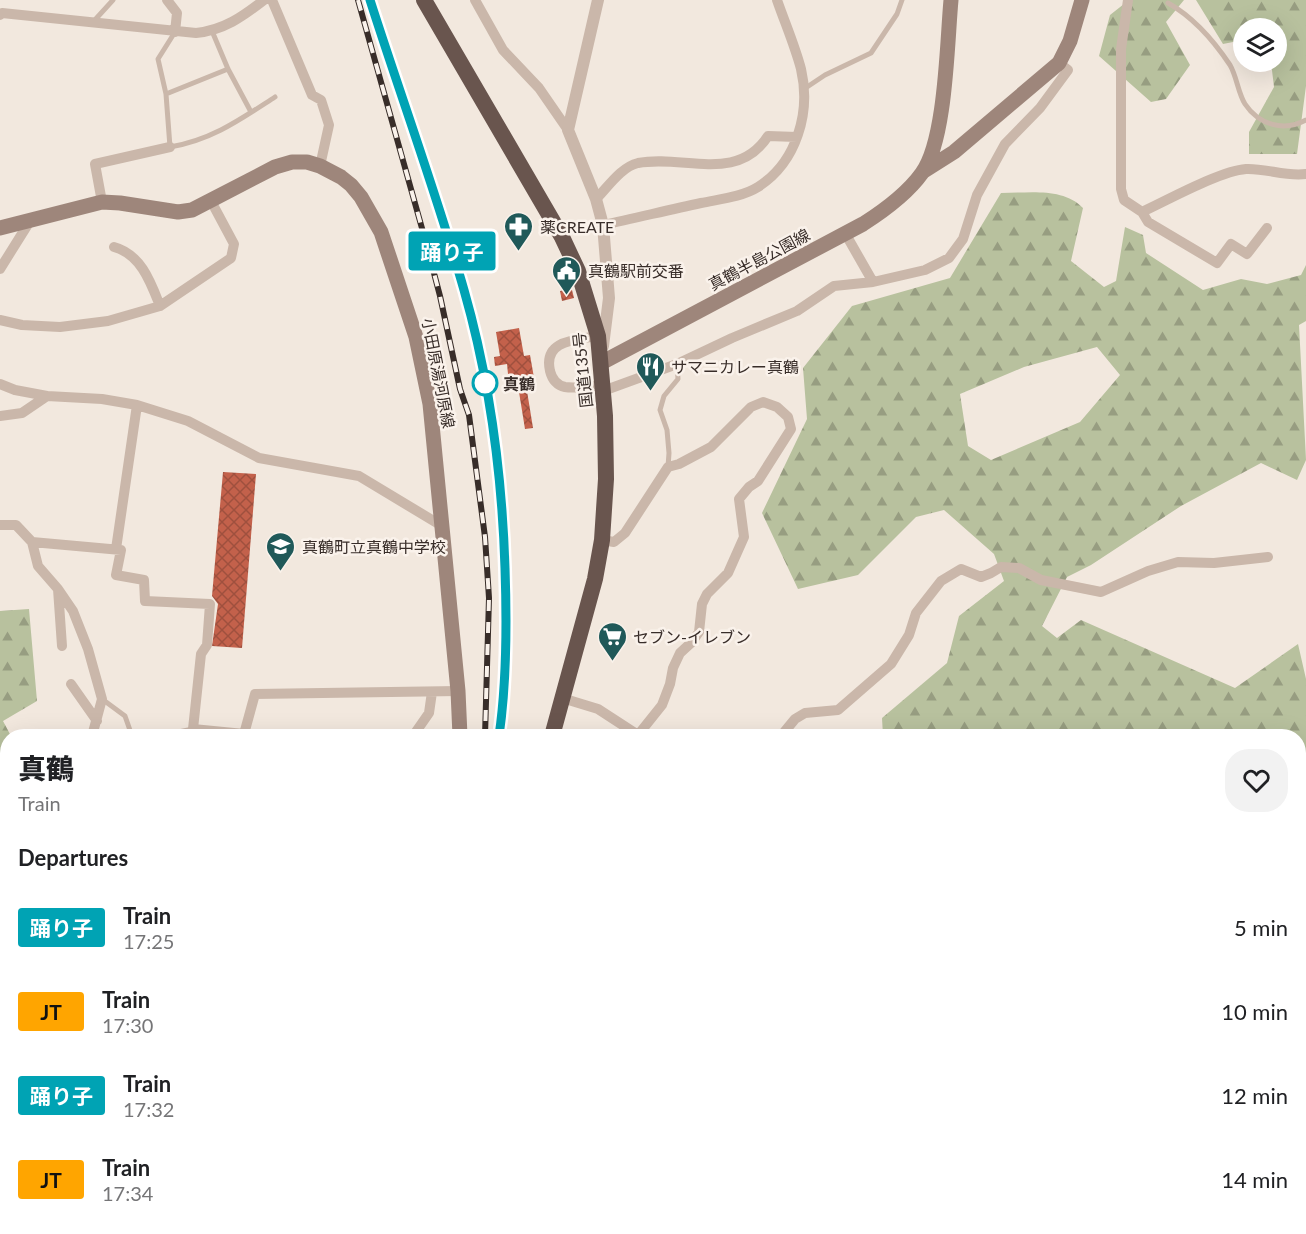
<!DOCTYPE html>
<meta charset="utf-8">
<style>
:root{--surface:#fff;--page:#f2f2f2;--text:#202124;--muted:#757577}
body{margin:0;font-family:Lato,"Noto Sans JP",sans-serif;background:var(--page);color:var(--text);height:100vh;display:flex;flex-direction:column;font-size:22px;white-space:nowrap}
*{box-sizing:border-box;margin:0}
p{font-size:20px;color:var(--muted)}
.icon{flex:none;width:33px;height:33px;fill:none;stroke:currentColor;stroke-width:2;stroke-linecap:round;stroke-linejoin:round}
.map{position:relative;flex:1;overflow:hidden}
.panel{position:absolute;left:0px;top:729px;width:1306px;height:506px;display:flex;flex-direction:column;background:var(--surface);border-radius:24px 24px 0 0;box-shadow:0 6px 24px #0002}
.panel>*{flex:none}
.badge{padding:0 12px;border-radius:4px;font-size:21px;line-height:39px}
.buttons{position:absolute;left:1233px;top:18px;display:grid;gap:12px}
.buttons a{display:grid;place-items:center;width:54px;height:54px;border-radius:50%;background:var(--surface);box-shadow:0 6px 24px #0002;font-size:30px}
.map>.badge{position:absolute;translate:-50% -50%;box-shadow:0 0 0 3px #fff}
h2{padding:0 18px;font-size:22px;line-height:54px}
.round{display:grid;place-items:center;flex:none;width:63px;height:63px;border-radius:24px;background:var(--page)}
.overview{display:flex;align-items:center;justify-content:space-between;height:102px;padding:0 18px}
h1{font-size:28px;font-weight:800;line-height:45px}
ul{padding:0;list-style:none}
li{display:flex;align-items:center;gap:18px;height:84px;padding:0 18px}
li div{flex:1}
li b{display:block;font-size:22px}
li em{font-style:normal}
li .badge{min-width:66px;font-weight:700;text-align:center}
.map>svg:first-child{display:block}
.forest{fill:url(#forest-firs);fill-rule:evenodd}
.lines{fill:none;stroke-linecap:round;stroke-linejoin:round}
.stream{stroke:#7eafae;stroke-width:4}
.building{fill:url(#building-cross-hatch)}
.service{stroke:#cab7aa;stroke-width:5}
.minor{stroke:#cab7aa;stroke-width:10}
.tertiary{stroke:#cab7aa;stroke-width:12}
.secondary{stroke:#9e867b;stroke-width:15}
.trunk{stroke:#69554e;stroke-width:16}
.rail-casing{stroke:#382d29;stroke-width:6}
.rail{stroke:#faf2eb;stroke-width:4;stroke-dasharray:11;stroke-linecap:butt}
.line-casing{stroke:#fff;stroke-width:14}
.line{stroke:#00a3b4;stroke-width:9}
.stop-dot{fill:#fff;stroke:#00a3b4;stroke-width:3}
.labels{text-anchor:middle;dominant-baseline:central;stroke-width:5;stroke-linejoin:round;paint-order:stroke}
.poi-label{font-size:16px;fill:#382d29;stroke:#faf2eb;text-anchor:start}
.street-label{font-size:16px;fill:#382d29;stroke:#faf2eb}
.stop-label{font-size:16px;font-weight:bold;fill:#382d29;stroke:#faf2eb;text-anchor:start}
</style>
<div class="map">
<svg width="1306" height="1234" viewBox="0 0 1306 1234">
<defs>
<pattern id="forest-firs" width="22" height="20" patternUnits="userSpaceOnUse" patternTransform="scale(1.5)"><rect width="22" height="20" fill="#b8c19e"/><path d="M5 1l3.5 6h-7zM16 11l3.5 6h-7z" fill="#979d81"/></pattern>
<pattern id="building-cross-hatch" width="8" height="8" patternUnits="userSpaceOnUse" patternTransform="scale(1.5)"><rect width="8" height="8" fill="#c3614b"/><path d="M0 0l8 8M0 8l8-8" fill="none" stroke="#9f503e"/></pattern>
</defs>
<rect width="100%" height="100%" fill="#f2e8de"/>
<!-- forest -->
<path class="forest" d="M1129,0h55l-18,22 24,43 -24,34 -15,3 -52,-46 11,-41z
M1196,0h110v86l-9,68h-48v-22l25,-45 -3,-25h5v-34h-32l-1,12 -20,4z
M1001,193c27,0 62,-6 82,15l-12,53 33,26 12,-6 9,-54 18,8 3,18 57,37 38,-11 26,5 34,-9 5,-10v56l-7,4 7,135 -9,20 -36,-17 -80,43 -90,59 -24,12 -25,49 15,12 24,-18 154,68 63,-44 8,35v261l-7,-3v-201h-416l-1,-18 65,-55 12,-47 45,-35 -10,-27 -50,-44 -28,7 -58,58 -60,14 -36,-76 45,-94 -4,-51 49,-62 98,-28zM1097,347l23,28 -40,47 -89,38 -23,-14 -8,-52 64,-27z
M29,609l8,92 -34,20 8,15h-3l-1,71 -7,1v-197z"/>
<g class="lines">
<!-- stream -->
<path class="stream" d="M1299,1205l7,6
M286,1227l4,7
M894,1227l6,2 8,-2
M188,1234l7,-7
M766,1234l7,-3 30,-4"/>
</g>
<!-- building -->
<path class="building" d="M565,290l1,2 6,-2 2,8 -12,3 -2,-10z
M519,328l5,28 6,-1 6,34 -9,2 6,37 -8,1 -6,-37 -5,1 -3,-19h-3l-1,-10 -12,2 -1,-9 6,-1 -4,-24z
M223,472l33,2 -14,174 -30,-2 6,-42 -6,-8z"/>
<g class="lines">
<!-- service -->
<path class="service" d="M1168,3c25,14 46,38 62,62 7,12 8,28 15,39 14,21 39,28 61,16
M93,22l20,-22
M212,31l16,38 23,43
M175,32l-17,27 8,35 4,53c42,-7 71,-28 105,-50
M804,89l21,-14 46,-22 26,-39 5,-14
M166,94l62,-25
M668,467l1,-14 -2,-23 -7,-20 4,-14 14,-17 -1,-15
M102,699l23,17 7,20
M159,736l34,-7
M1109,1227l9,7"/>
<!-- minor -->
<path class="minor" d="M167,0l10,13 -2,19
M272,0l40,95 9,5 8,25 -9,41
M475,0l28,50 36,38 29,42
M1128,0l-7,49v140l3,11 18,12 6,10 69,41 14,-19 16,10 20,-26
M0,15l2,-2 194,20c28,-3 46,-16 68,-33
M596,199c12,-12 25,-32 42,-36 45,-9 99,21 130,-27l29,1
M102,202l-7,-38 75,-17
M1142,212c26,-12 78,-41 104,-43 20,-1 40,8 60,5
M603,225c33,-7 65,-15 98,-22 19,-4 41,-6 57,-16 39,-25 53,-75 43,-118 -6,-23 -16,-46 -24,-69
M845,233l28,49
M114,247c27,7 37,36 46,59
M0,269l30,-48
M0,320l22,5 38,2 48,-6 52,-15 71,-48 3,-14 -23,-43
M598,336c-23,4 -55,4 -48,35 2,8 6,14 15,16 11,2 26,-1 37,-2
M0,384l15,6 32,6 55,3 35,6 51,16 71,37 100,18 83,50
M603,391l74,-27 55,-26 65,-27 37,-25 39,-4 52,-12 24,-12 14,-19 14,-44 28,-51 35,-36 28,-38 -9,-7
M0,416l22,-3 25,-17
M0,525h16l16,17 6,24 20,23 15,22 15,38 14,50 -10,37
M32,542l89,8 -5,25 28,5 1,21 65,3 -3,41 -6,9 -8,75 51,5 11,-40 203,-3
M116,549l21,-144
M58,589l4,57
M71,684l26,37
M562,698l36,11 40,26 24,-30 8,-21 3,-16 7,-15 12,-11 7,-10 3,-28 5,-10 21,-21 16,-36 -5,-38 10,-12 9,-6 33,-52 -3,-12 -11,-10 -14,-5 -12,5 -40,40 -32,17 -11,3 -43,66 -11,9 -12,-2
M413,736l16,-23 3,-21
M781,736l14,-17 10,-6 33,-3 53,-46 18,-29 7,-22 25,-32 20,-12 20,8 10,-4 10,-6 18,1 22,12 60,12 47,-21 30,-9 36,1 54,-6
M0,778l8,-3
M0,990l8,-3
M1299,1142l7,2
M205,1227l1,7
M85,1234l8,-7
M423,1234l2,-7"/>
<!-- tertiary -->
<path class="tertiary" d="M598,0l-30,130 28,69 7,26 6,73 -6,48"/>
<!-- secondary -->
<path class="secondary" d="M924,171l30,-19 105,-89 11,-22 12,-41
M0,228l102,-26 18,1 58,9 14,-2 83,-43 17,-5h15l13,4 21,11 10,8 10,12 20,35 35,105 14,67 28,287 2,45
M601,363l262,-139c22,-14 44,-30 59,-51 24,-33 25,-131 29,-173
M322,1234l3,-7"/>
<!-- trunk -->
<path class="trunk" d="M424,0l138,237 16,34 20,65 7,80 1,63 -4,61 -7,39 -43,157
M471,1227l4,7"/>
<defs>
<path id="rail" d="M358,0l67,239 15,57 20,93 9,26 16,122 4,61 -4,138
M370,0c31,97 66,192 94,290 27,92 39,187 41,283 2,55 2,109 -6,163
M380,1234l2,-7"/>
</defs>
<!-- rail casing -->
<use href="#rail" class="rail-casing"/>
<!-- rail -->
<use href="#rail" class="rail"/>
</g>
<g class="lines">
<defs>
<path id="line" d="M370,0c31,97 66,192 94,290 26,91 38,184 41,278 2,57 2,113 -6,168"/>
</defs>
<!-- line casing -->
<use href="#line" class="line-casing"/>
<!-- line -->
<use href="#line" class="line"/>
</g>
<!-- icons -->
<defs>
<symbol id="pharmacy-pin" viewBox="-11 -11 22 30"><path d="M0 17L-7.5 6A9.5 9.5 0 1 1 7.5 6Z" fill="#205959" stroke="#faf2eb"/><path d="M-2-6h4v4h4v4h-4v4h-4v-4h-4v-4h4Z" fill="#fff"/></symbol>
<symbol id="civic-pin" viewBox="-11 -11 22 30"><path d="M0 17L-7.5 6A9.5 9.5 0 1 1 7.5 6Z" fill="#205959" stroke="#faf2eb"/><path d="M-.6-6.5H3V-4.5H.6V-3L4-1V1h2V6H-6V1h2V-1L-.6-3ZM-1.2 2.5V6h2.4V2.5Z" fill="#fff"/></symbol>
<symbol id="restaurant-pin" viewBox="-11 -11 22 30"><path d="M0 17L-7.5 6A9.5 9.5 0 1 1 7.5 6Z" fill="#205959" stroke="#faf2eb"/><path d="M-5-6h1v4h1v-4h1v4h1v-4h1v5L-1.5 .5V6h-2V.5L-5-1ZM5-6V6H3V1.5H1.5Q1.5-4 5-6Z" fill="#fff"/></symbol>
<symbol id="school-pin" viewBox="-11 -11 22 30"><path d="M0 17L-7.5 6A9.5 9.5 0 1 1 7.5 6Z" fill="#205959" stroke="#faf2eb"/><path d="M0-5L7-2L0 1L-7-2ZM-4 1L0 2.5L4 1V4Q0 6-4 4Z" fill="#fff"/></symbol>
<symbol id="supermarket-pin" viewBox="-11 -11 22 30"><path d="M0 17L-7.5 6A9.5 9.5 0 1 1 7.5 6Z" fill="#205959" stroke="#faf2eb"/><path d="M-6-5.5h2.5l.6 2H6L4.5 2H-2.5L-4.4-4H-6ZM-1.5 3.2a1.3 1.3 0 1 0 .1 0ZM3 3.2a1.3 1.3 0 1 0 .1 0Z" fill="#fff"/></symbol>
</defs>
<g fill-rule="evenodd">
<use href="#pharmacy-pin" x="502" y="210" width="33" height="45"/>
<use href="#civic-pin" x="550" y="254" width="33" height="45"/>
<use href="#restaurant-pin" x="634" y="350" width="33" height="45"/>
<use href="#school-pin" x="264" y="530" width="33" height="45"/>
<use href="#supermarket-pin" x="596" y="620" width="33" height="45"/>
</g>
<!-- markers -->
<circle class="stop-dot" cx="485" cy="383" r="12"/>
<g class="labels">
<!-- poi labels -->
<g class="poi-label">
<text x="540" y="226">薬CREATE</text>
<text x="588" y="270">真鶴駅前交番</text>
<text x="671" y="366">サマニカレー真鶴</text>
<text x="302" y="546">真鶴町立真鶴中学校</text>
<text x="633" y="636">セブン-イレブン</text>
</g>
<!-- street labels -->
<g class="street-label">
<text transform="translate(759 259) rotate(-28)">真鶴半島公園線</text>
<text transform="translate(582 370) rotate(-96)">国道135号</text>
<text transform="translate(439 373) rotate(79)">小田原湯河原線</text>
</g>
<!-- stop labels -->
<g class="stop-label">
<text x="503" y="383">真鶴</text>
</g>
</g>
</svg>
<div class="buttons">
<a><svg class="icon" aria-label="layers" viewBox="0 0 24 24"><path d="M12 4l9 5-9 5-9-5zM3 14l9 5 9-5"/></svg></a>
</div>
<b class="badge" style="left:452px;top:251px;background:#00a3b4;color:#fff">踊り子</b>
<section class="panel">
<div class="overview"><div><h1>真鶴</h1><p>Train</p></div><a class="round"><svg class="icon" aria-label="heart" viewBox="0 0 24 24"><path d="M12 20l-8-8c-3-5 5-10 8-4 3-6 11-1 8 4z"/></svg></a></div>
<h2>Departures</h2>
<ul>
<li><span class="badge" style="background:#00a3b4;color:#fff">踊り子</span><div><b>Train</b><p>17:25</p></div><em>5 min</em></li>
<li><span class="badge" style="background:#ffa500;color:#111">JT</span><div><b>Train</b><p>17:30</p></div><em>10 min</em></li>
<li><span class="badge" style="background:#00a3b4;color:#fff">踊り子</span><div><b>Train</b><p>17:32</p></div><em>12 min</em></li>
<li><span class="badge" style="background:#ffa500;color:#111">JT</span><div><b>Train</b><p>17:34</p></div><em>14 min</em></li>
</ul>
</section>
</div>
